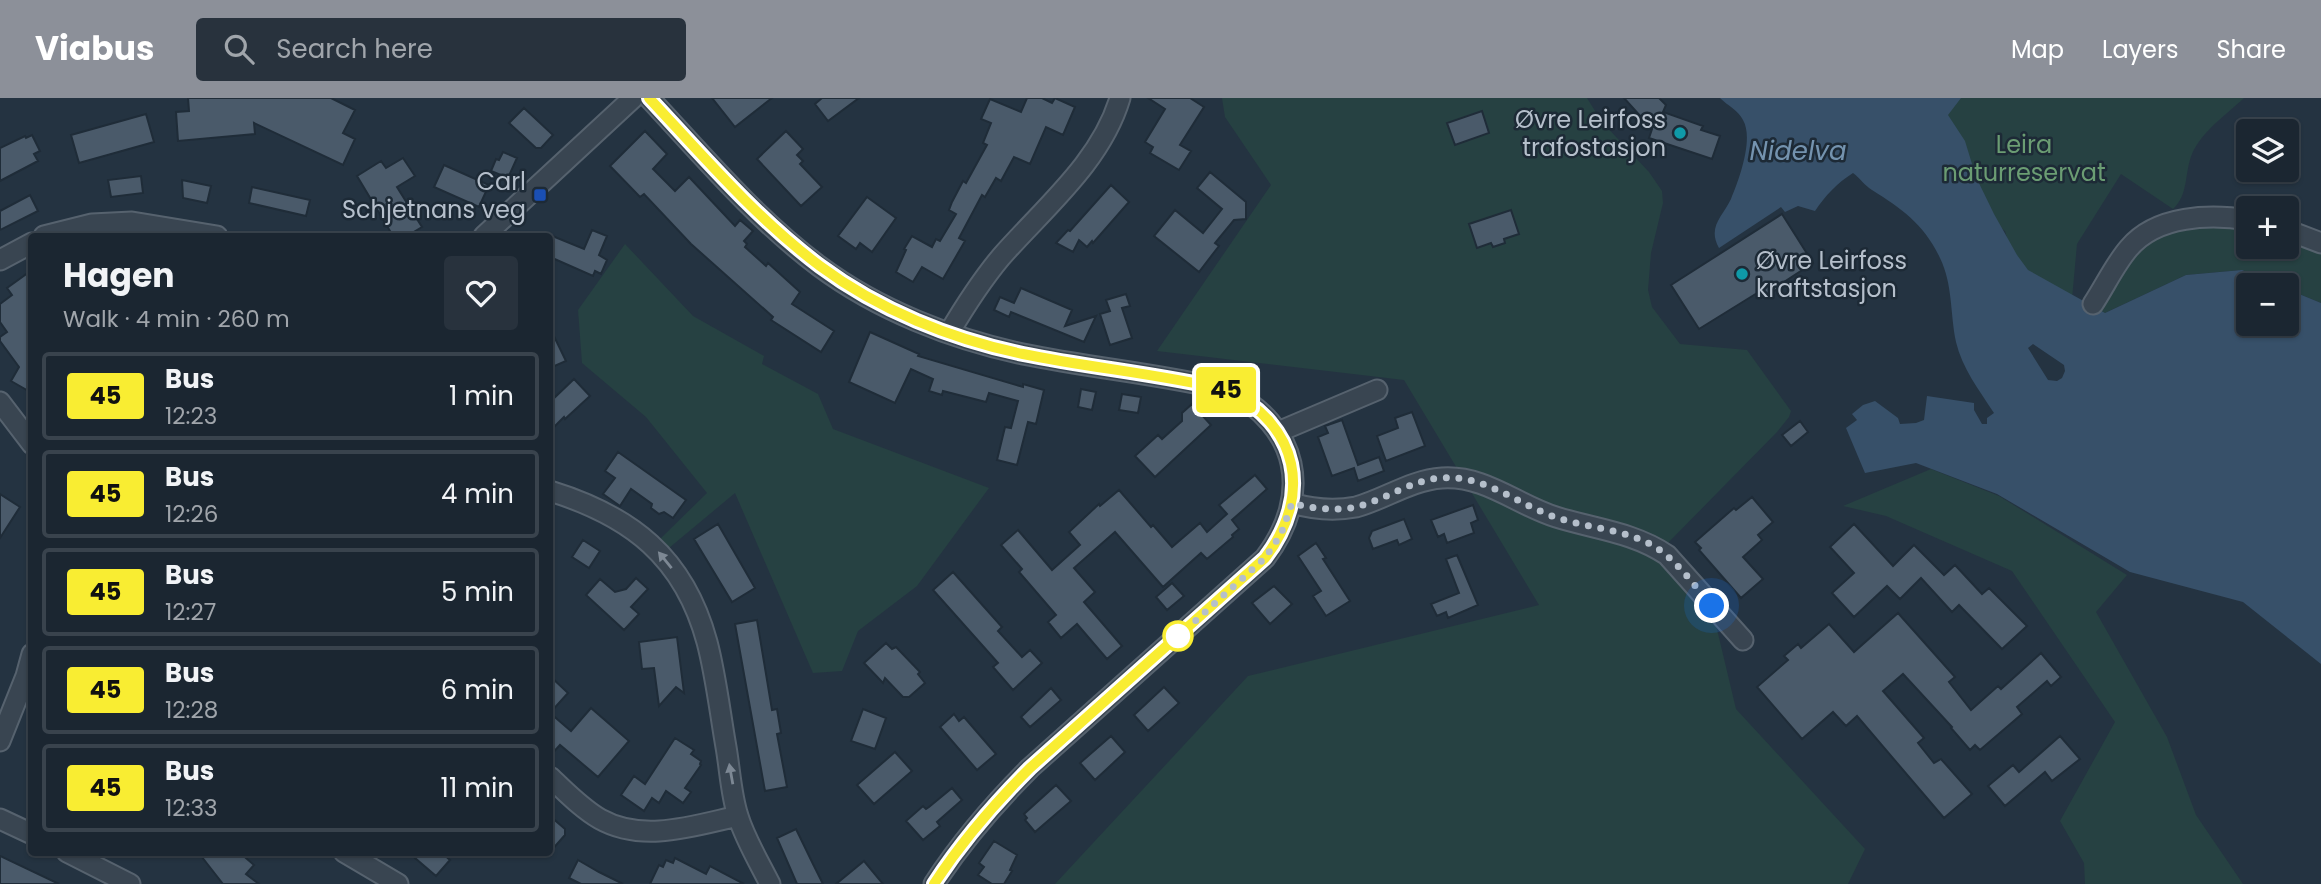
<!DOCTYPE html>
<meta charset="utf-8">
<style>
:root{--surface:#1b2631;--page:#28323d;--text:#f1f3f6;--muted:#a0a5ab;--line:#39434d;--accent:#8c9099}
body{margin:0;font-family:Poppins,sans-serif;background:var(--page);color:var(--text);height:100vh;display:flex;flex-direction:column;font-size:26px;white-space:nowrap}
*{box-sizing:border-box;margin:0}
p{font-size:23px;color:var(--muted)}
.icon{flex:none;width:38px;height:38px;fill:none;stroke:currentColor;stroke-width:2;stroke-linecap:round;stroke-linejoin:round}
.map{position:relative;flex:1;overflow:hidden}
.details{position:absolute;left:28px;top:135px;width:525px;height:623px;display:flex;flex-direction:column;background:var(--surface);border-radius:7px;box-shadow:0 2px 5px #0004,0 0 0 2px var(--line)}
.details>*{flex:none}
.badge{padding:0 14px;border-radius:5px;font-size:24px;line-height:46px}
.controls{position:absolute;left:2236px;top:21px;display:grid;gap:14px}
.controls a{display:grid;place-items:center;width:63px;height:63px;border-radius:7px;background:var(--surface);box-shadow:0 2px 5px #0004,0 0 0 2px var(--line);font-size:35px}
.you{position:absolute;width:35px;height:35px;margin:-18px;border:5px solid #fff;border-radius:50%;background:#1a73e8;box-shadow:0 0 0 10px #1a73e833}
.map>.badge{position:absolute;translate:-50% -50%;box-shadow:0 0 0 4px #fff}
.round{display:grid;place-items:center;flex:none;width:74px;height:74px;border-radius:7px;background:var(--page)}
.head{display:flex;align-items:center;justify-content:space-between;height:119px;padding:0 35px}
h1{font-size:33px;font-weight:700;line-height:52px}
ul{padding:0;list-style:none}
li{display:flex;align-items:center;gap:21px;height:88px;margin:0 14px 10px;padding:0 21px;border:4px solid var(--line);border-radius:7px}
li div{flex:1}
li b{display:block;font-size:26px}
li em{font-style:normal}
li .badge{min-width:77px;font-weight:700;text-align:center}
header{display:flex;align-items:center;gap:42px;box-sizing:border-box;height:98px;padding:0 35px;background:var(--accent);color:#fff}
header strong{font-size:33px}
nav{display:flex;gap:38px;margin-inline-start:auto;font-size:24px}
.search{width:490px;height:63px;background:var(--page);display:flex;align-items:center;gap:18px;box-sizing:border-box;padding:0 24px;border-radius:7px;color:var(--muted);font-size:26px}
.map>svg:first-child{display:block}
.green{fill:#264142}
.water{fill:#375069;fill-rule:evenodd}
.building{fill:#4a5a6a;stroke:#1f2c38;stroke-width:2}
.lines{fill:none;stroke-linecap:round;stroke-linejoin:round}
.street-casing{stroke:#56626e;stroke-width:23}
.street{stroke:#394551;stroke-width:19}
.oneway{fill:#7d8894}
.line-casing{stroke:#fff;stroke-width:16}
.line{stroke:#f9ed32;stroke-width:10}
.walk{stroke:#b5bfcb;stroke-width:7;stroke-dasharray:0 12.6}
.culture-dot{fill:#0f9aa8;stroke:#1d2a36;stroke-width:2.5}
.transit-dot{fill:#1a4fb4;stroke:#1d2a36;stroke-width:2.5}
.stop-dot{fill:#fff;stroke:#f9ed32;stroke-width:3.5}
.labels{text-anchor:middle;dominant-baseline:central;stroke-width:5;stroke-linejoin:round;paint-order:stroke}
.poi-label{font-size:24px;fill:#b5bfcb;stroke:#1d2a36;text-anchor:end}
.park-label{font-size:24px;fill:#6b9d73;stroke:#1d2a36}
.water-label{font-size:26px;font-style:italic;fill:#7493af;stroke:#1d2a36}
</style>
<header>
<strong>Viabus</strong>
<div class="search"><svg class="icon" aria-label="search" viewBox="0 0 24 24"><circle cx="10" cy="10" r="6"/><path d="M15 15l6 6"/></svg>Search here</div>
<nav><a>Map</a><a>Layers</a><a>Share</a></nav>
</header>
<div class="map">
<svg width="2321" height="786" viewBox="0 0 2321 786">
<rect width="100%" height="100%" fill="#243341"/>
<!-- green -->
<path class="green" d="M1222,0h365l15,24 47,50 13,19 1,12 -12,50 -3,37 4,17 28,37 67,6 44,61 -2,6 -12,15 -113,115 52,78 20,84 129,140 -17,35h-793l193,-208 291,-71 -135,-225 -247,-29 114,-166 -46,-68z
M1947,0h297c-18,17 -42,33 -52,56 -8,20 -3,40 -19,55l-52,-35 -44,70 -6,66 -58,-51 -8,-28 -26,-20 -36,-104z
M2186,127l63,1v21h38v-11l34,13v54l-34,-14v-4h-8l-37,-15 -56,5 -81,38 -8,-3 31,-52 33,-25z
M625,146l68,72 71,40 -2,8 56,30 15,35 156,59 -72,98 -59,45 -16,40 -29,2 -78,-180 -66,55 -10,-8 48,-47 -61,-76 -64,-54 -4,-53z
M1931,371l68,27 128,79 -31,37 71,125 29,78 47,69h-158l-1,-21 -24,-42 55,-99 -103,-151 -126,-55 -43,-10z"/>
<!-- water -->
<path class="water" d="M1720,0h241l-13,17 17,26 11,36 18,37 23,41 11,15 77,43 81,-38 56,-5 37,15h-30v39h38v-35l34,14v361l-78,-62 -113,-30 -133,-78 -81,-31 -51,10 -19,-45 11,-8 -5,-6 11,-9 12,-4 23,17 2,6 16,-1 8,-3 3,-24 47,7v7l8,14h5v-6l7,-5c-15,-23 -32,-45 -38,-71 -6,-29 -3,-57 -16,-84 -16,-34 -38,-49 -68,-68 -7,-4 -12,-12 -19,-17 -16,10 -28,23 -38,38l-17,-5 -13,6 -4,-5 -62,41c-12,-21 4,-32 12,-49 8,-19 23,-60 12,-79 -5,-10 -15,-14 -23,-22zM2033,246l31,21 1,6 -3,7 -5,3 -9,-1 -20,-32z"/>
<!-- building -->
<path class="building" d="M188,0h143l24,12 -12,23 12,6 -12,26 -89,-42 1,11 -77,7 -2,-29 13,-1z
M712,0h60l-37,29z
M822,0h37l-31,23 -13,-17z
M1027,0h15l10,5 3,-5 20,9 -12,28 -17,-8 -16,37 -16,-7 -13,24 -5,-3 -11,19 -3,-2 -23,43 6,3 -22,38 -21,-12 -9,15 -17,-10 10,-22 -2,-1 8,-13 20,11 4,-8 4,2 16,-27 -7,-4 3,-8 11,-21 3,2 21,-38 -4,-2 8,-20 -10,-4 9,-20 31,13z
M1148,0h42l14,9 -24,38 11,6 -12,19 -29,-17 3,-6 -8,-5 20,-33z
M1624,0h35l7,7 -3,7 40,14 -2,4 19,6 -8,23 -63,-21 3,-9z
M524,10l29,27 -12,13h-5l-27,-25z
M1482,13l7,22 -34,12 -8,-22z
M146,16l8,28 -75,21 -8,-28z
M645,33l22,23 -14,15 22,22 14,-14 46,49 5,-6 13,11 -9,10 3,3 -2,3 21,19 2,-3 32,29 -8,12 42,27 -13,21 -50,-32 2,-3 -82,-73 -47,-50 -4,3 -30,-31z
M786,33l17,18 -6,6 6,6 -3,3 22,23 -21,19 -44,-47z
M32,37l8,16 -6,3 4,7 -38,20v-33l25,-12 1,2z
M503,54l14,6 -9,20 -17,-7 5,-12 3,1z
M403,60l12,18 -18,11 25,40 -15,9h-14l-36,-60 24,-15 5,7z
M444,67l45,20 -10,22 -45,-20z
M1210,74l36,30v17l-12,1 -19,23 4,3 -20,26 -45,-36 21,-26 28,23 19,-24 -25,-21z
M141,78l2,17 -32,4 -3,-17z
M182,82l29,6 -4,17 -24,-5z
M1111,87l18,17 -36,41 -1,-2 -5,6 -8,-7 -6,12 -17,-9 12,-13 2,1z
M252,89l58,13 -4,16 -57,-13z
M30,97l8,16 -38,19v-19z
M867,99l29,21 -24,34 -12,-9 -4,6 -18,-13z
M1511,112l8,24 -15,5 1,4 -12,4 -2,-4 -14,5 -8,-24z
M1782,116l31,49 -35,23 1,2 -13,8 -4,-6 -63,39 -28,-44z
M592,132l15,6 -8,19 8,5 -6,14 -6,-3 -2,5 -43,-19v-22l34,14z
M32,172v123l-21,-12 8,-14 -19,-26v-4l7,-5 -7,-10v-18l12,-9 -5,-7z
M1021,190l51,22 -7,16 31,-10 -12,26 -73,-30 -2,5 -15,-7 6,-13 14,6z
M1126,196l4,12 -8,2 10,30 -22,7 -10,-31 10,-3 -4,-11z
M550,230l16,33 -16,7z
M870,234l49,22 -1,2 105,31v-3l21,6 -8,34 -8,-2 -11,43 -20,-5 8,-33 6,1 7,-27 -29,-8 -3,9 -43,-11 -1,4 -13,-4 4,-12 -22,-10 -16,34 -46,-21z
M574,281l16,17 -25,23 -1,-2 -14,14v-29z
M1081,291l15,3 -4,18 -14,-3z
M1122,296l19,3 -3,16 -19,-3z
M1192,306l19,21 -56,52 -20,-21 23,-21 4,4 20,-18v-8z
M1412,314l13,34 -39,15 -9,-25 21,-8 -3,-10z
M1342,322l16,45 21,-8 5,14 -26,10 -4,-13 -22,8 -14,-39 10,-4 -3,-7z
M1800,323l8,11 -17,14 -9,-11z
M618,354l68,48 -13,18 -9,-6 -5,2 -8,-6 1,-4 -21,-15 -11,17 -17,-12 12,-16 -10,-7z
M1255,377l12,14 -35,31 7,9 -7,6 1,2 -26,22 -6,-6 -38,34 -48,-55 -41,36 21,24 -11,10 38,44 -15,13 -30,-35 -16,14 -13,-16 8,-7 -37,-43 3,-3 -21,-24 17,-15 34,40 28,-25 -11,-13 30,-28 1,2 19,-16 32,37 2,-2 19,22 28,-24 7,9 20,-18 -8,-9z
M0,396l20,13 -20,31z
M1752,399l21,25 -15,13 4,5 -19,17 20,22 -22,19 -42,-48 2,-2 -6,-6 39,-34 2,2z
M1473,407l5,15 -7,3 3,10 -27,10 -3,-9 -6,3 -7,-17z
M1404,421l8,20 -13,6 -2,-5 -24,9 -4,-11 3,-7z
M718,426l37,64 -23,14 -38,-63z
M1854,426l39,42 21,-21 30,30 11,-10 27,29 7,-6 38,38 -25,23 -43,-44 -7,7 -31,-34 -21,21 -13,-13 -33,31 -22,-24 22,-20 -24,-26z
M583,442l17,11 -11,17 -17,-11z
M1316,445l10,15 -3,1 27,42 -24,15 -13,-20 8,-5 -23,-35z
M1457,457l21,50 -30,13 -2,-6 -9,4 -6,-12 28,-11 -13,-34z
M953,474l49,55 -4,4 24,26 8,-7 12,13 -29,27 -20,-23 5,-4 -65,-73z
M636,480l12,11 -17,18 8,7 -15,16 -38,-35 14,-16 15,13 11,-3z
M1172,485l12,13 -17,14 -11,-13z
M1274,488l18,18 -22,20 -18,-21z
M1898,515l57,64 -6,5 22,28 27,-24 3,3 40,-36 20,24 -10,9 -4,-5 -30,26 5,7 -42,36 -5,-5 -5,5 -19,-22 1,-1 -49,-53 -20,17 41,47 -6,5 16,20 7,-4 31,35 -28,24 -87,-102 -11,10 -13,-14 -31,27 -45,-52 31,-27 -4,-4 14,-12 3,4 28,-24 25,28z
M757,522l15,90 5,-1 4,24 -4,1 10,53 -22,4 -30,-167z
M677,539l7,56 -8,-6 -17,19 -5,-38 -12,1 -3,-27z
M886,545l6,6 4,-2 24,25 -2,2 7,9 -16,14h-6l-18,-19 -2,5 -19,-20z
M550,578l18,17 -18,20 21,18 20,-23 38,33 -31,36 -38,-32 -10,11z
M1164,589l15,16 -31,28 -14,-16z
M1051,590l10,12 -31,27 -9,-10z
M863,611l23,9 -11,31 -24,-8z
M954,616l5,7 5,-4 32,37 -19,16 -37,-43z
M1111,638l14,16 -30,28 -15,-17z
M2060,638l20,23 -28,22 -7,-9 -40,34 -17,-20 25,-21 6,7z
M675,640l19,12 -3,4 10,7 -1,3 1,1 -16,23 6,4 -8,11 -17,-12 -7,12 -7,-5 -8,13 -23,-16 13,-19 11,8z
M895,654l17,19 -38,33 -17,-19z
M1056,687l15,16 -36,31 -10,-12 2,-2 -3,-4z
M952,690l10,12 -25,22 3,4 -17,14 -17,-19 17,-15 3,3 3,-2z
M550,718l15,13v6l-15,17z
M796,731l17,35 10,20h-26l-20,-46z
M994,743l23,14 -7,15 2,1 -8,13h-12l-14,-9 6,-8 -5,-4z
M198,754h41l15,13 -8,9 13,10h-36z
M408,754h33l9,8 -14,16z
M0,758l59,28h-59z
M675,760l31,16 4,-8 34,18h-94l9,-19 4,2 3,-7 7,3z
M578,762l21,12 24,12h-42l-12,-6z
M864,763l19,23h-47z"/>
<g class="lines">
<defs>
<path id="street" d="M649,0c54,58 106,120 170,168 59,44 133,73 204,88 68,14 137,20 204,36 72,35 86,105 38,168l-235,210c-36,36 -68,73 -96,116
M2287,132l34,13
M44,138l48,-12 40,-2 85,14
M484,138l149,-138
M0,162l32,-17
M2093,206c12,-18 22,-40 36,-56 28,-33 81,-34 120,-28
M949,235c16,-27 32,-52 52,-76 43,-49 100,-95 119,-159
M0,304l32,42
M1278,334l99,-42
M550,393c81,25 134,66 157,151 9,34 13,71 19,105 4,23 5,48 12,69 7,23 21,46 32,68
M1292,405c20,6 43,8 64,4 29,-8 55,-27 86,-29 43,-3 75,27 114,39 38,12 77,15 111,38l76,85
M0,643l26,-65 6,-22
M550,679c15,14 31,31 50,42 43,24 93,7 138,-3
M0,721l32,15
M67,754l63,32
M344,754l54,32"/>
</defs>
<!-- street casing -->
<use href="#street" class="street-casing"/>
<!-- street -->
<use href="#street" class="street"/>
</g>
<!-- one-way arrows -->
<defs><path id="oneway-solid" d="M-6-.8H1V-3.2L6.5 0L1 3.2V.8H-6Z" transform="scale(1.75)"/></defs>
<g class="oneway">
<use href="#oneway-solid" transform="translate(665 462) rotate(-129)"/>
<use href="#oneway-solid" transform="translate(731 676) rotate(-100)"/>
</g>
<g class="lines">
<defs>
<path id="line" d="M649,0c54,58 107,120 171,168 59,44 131,73 203,88 68,14 137,20 204,36 72,35 86,105 38,168l-235,210c-36,36 -68,73 -96,116"/>
</defs>
<!-- line casing -->
<use href="#line" class="line-casing"/>
<!-- line -->
<use href="#line" class="line"/>
<!-- walk -->
<path class="walk" d="M1178,538l-5,5 92,-83 16,-24 11,-31c20,6 43,8 64,4 29,-7 55,-27 85,-29 43,-4 76,26 114,39 32,11 68,12 97,28 24,14 42,40 60,61"/>
</g>
<!-- markers -->
<g class="culture-dot">
<circle cx="1680" cy="35" r="7"/>
<circle cx="1742" cy="176" r="7"/>
</g>
<rect class="transit-dot" x="533" y="90" width="14" height="14" rx="3.5"/>
<circle class="stop-dot" cx="1178" cy="538" r="14"/>
<g class="labels">
<!-- poi labels -->
<g class="poi-label">
<text x="1666" y="21">Øvre Leirfoss<tspan x="1666" dy="28">trafostasjon</tspan></text>
<text x="526" y="83">Carl<tspan x="526" dy="28">Schjetnans veg</tspan></text>
<text x="1756" y="162" text-anchor="start">Øvre Leirfoss<tspan x="1756" dy="28">kraftstasjon</tspan></text>
</g>
<!-- park labels -->
<g class="park-label">
<text x="2024" y="46">Leira<tspan x="2024" dy="28">naturreservat</tspan></text>
</g>
<!-- water labels -->
<g class="water-label">
<text x="1798" y="53">Nidelva</text>
</g>
</g>
</svg>
<div class="controls">
<a><svg class="icon" aria-label="layers" viewBox="0 0 24 24"><path d="M12 4l9 5-9 5-9-5zM3 14l9 5 9-5"/></svg></a>
<a>+</a>
<a>−</a>
</div>
<div class="you" style="left:1712px;top:508px"></div>
<b class="badge" style="left:1226px;top:292px;background:#f9ed32;color:#111">45</b>
<section class="details">
<div class="head"><div><h1>Hagen</h1><p>Walk · 4 min · 260 m</p></div><a class="round"><svg class="icon" aria-label="heart" viewBox="0 0 24 24"><path d="M12 20l-8-8c-3-5 5-10 8-4 3-6 11-1 8 4z"/></svg></a></div>
<ul>
<li><span class="badge" style="background:#f9ed32;color:#111">45</span><div><b>Bus</b><p>12:23</p></div><em>1 min</em></li>
<li><span class="badge" style="background:#f9ed32;color:#111">45</span><div><b>Bus</b><p>12:26</p></div><em>4 min</em></li>
<li><span class="badge" style="background:#f9ed32;color:#111">45</span><div><b>Bus</b><p>12:27</p></div><em>5 min</em></li>
<li><span class="badge" style="background:#f9ed32;color:#111">45</span><div><b>Bus</b><p>12:28</p></div><em>6 min</em></li>
<li><span class="badge" style="background:#f9ed32;color:#111">45</span><div><b>Bus</b><p>12:33</p></div><em>11 min</em></li>
</ul>
</section>
</div>
